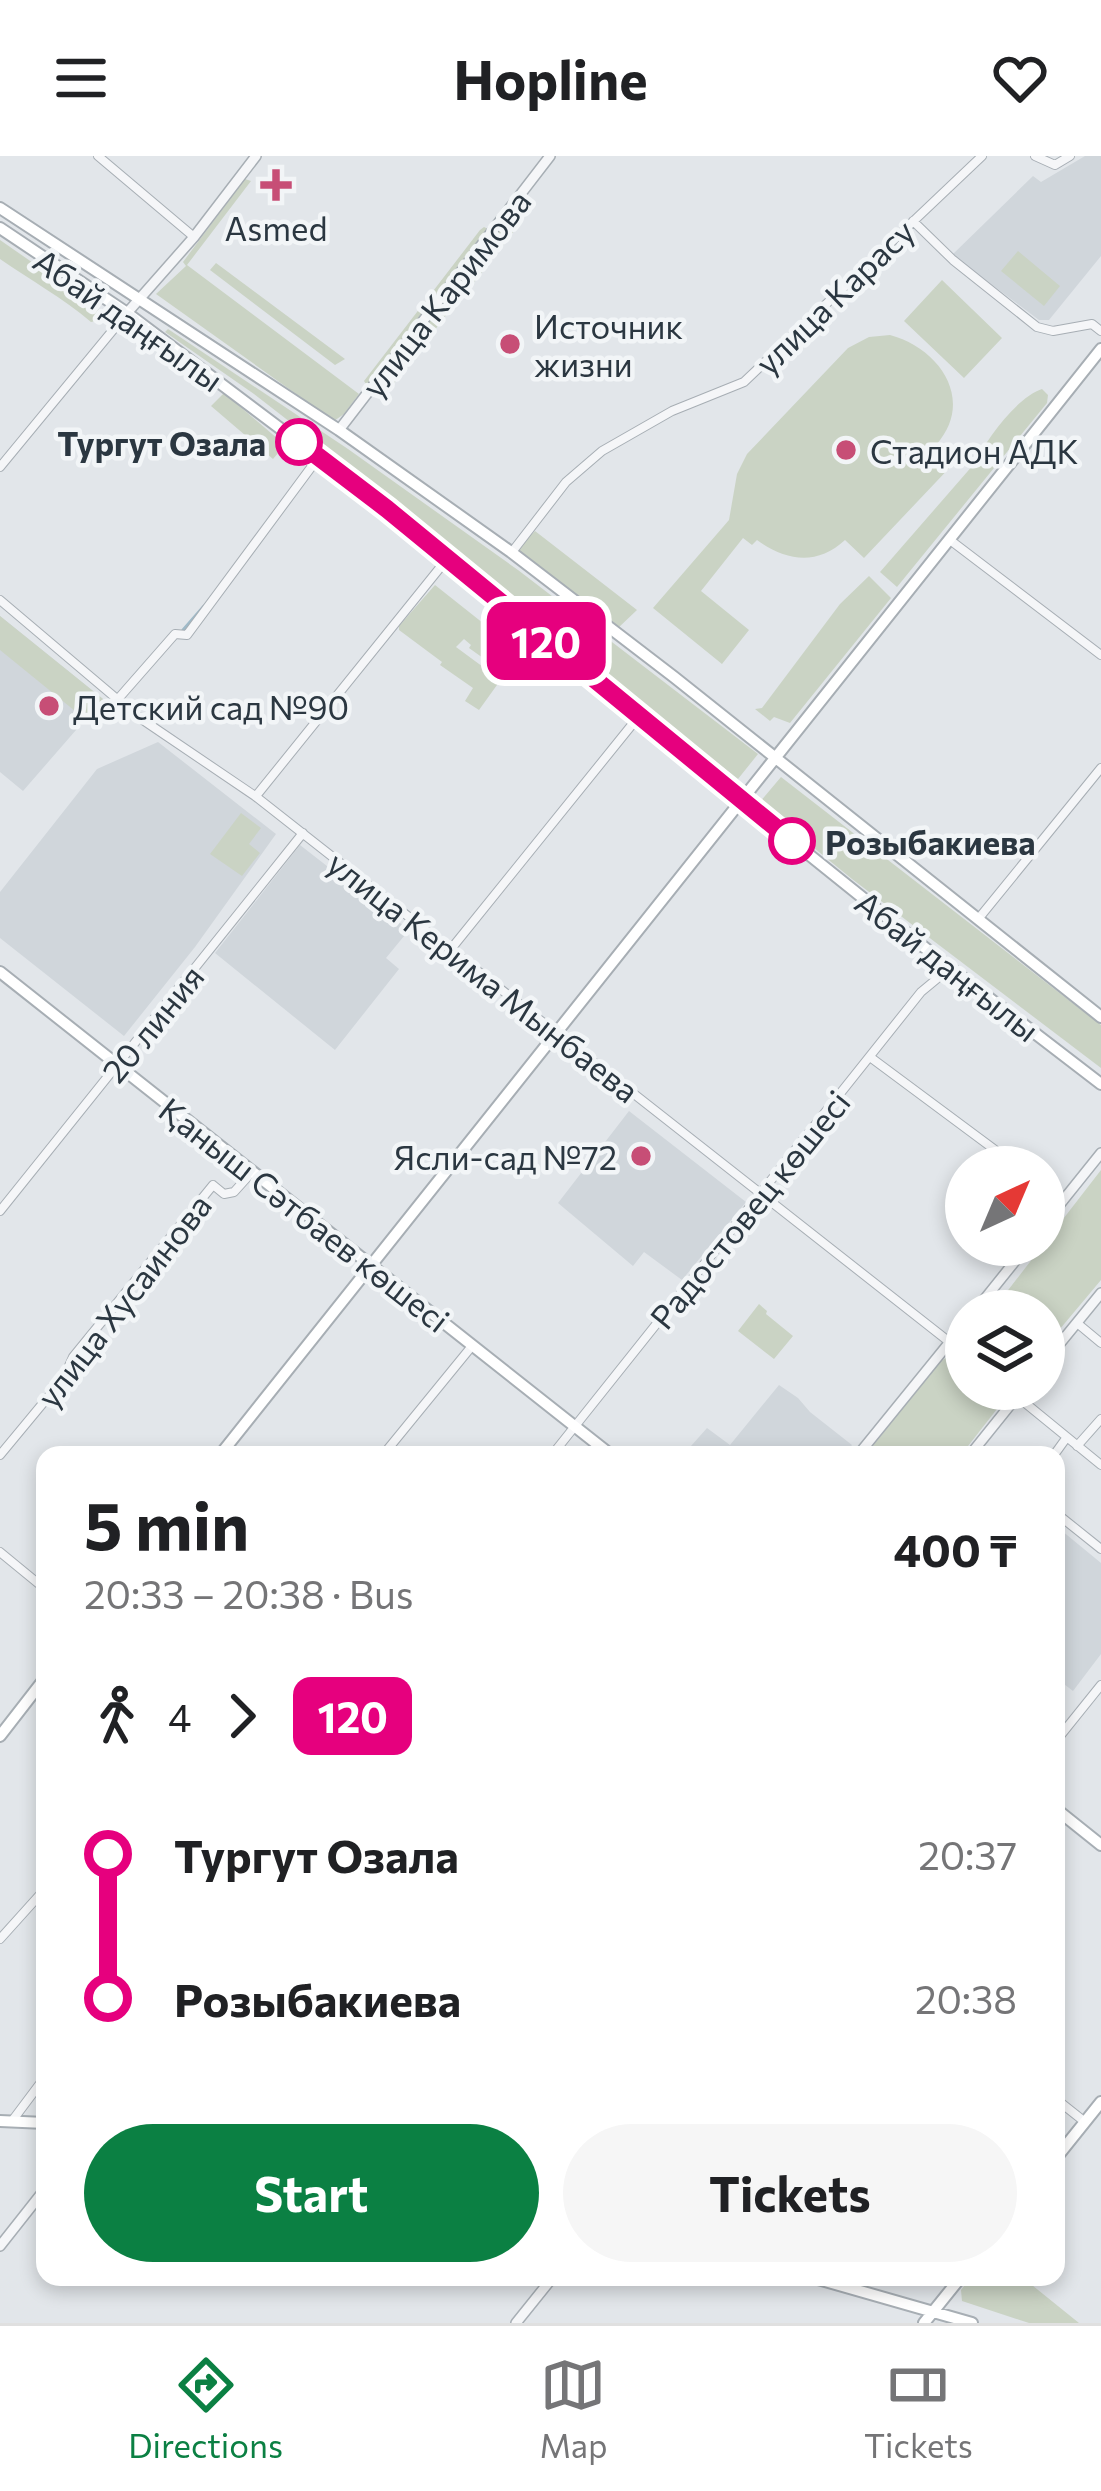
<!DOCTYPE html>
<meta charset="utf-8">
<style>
:root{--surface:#fff;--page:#f6f6f6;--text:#202124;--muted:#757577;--line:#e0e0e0;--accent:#0b8043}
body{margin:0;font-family:Commissioner,sans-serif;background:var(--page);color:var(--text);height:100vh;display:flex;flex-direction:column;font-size:45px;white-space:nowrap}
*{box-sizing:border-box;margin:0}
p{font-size:39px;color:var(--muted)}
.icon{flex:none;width:66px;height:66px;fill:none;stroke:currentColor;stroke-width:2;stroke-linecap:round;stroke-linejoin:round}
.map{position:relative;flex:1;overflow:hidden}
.drawer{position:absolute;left:36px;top:1290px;width:1029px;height:840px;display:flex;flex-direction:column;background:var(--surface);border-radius:24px;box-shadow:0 6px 18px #0003}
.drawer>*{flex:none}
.badge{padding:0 24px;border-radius:18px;font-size:42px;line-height:78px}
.needle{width:78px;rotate:44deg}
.controls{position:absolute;left:945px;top:990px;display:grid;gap:24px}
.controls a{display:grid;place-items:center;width:120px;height:120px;border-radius:50%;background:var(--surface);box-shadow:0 6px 18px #0003;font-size:60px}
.map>.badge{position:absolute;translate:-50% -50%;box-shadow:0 0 0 6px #fff}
.legs{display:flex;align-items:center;gap:18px;height:132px;padding:0 48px;font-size:39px}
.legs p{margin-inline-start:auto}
.overview{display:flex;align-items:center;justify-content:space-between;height:204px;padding:0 48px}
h1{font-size:66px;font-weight:700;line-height:90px}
.primary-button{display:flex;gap:24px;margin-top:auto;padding:24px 48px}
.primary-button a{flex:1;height:138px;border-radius:72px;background:var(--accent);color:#fff;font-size:48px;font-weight:700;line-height:138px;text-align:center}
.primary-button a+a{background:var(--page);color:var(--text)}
ul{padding:0 48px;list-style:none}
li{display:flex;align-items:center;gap:42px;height:144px;font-size:45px}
li i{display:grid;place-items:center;width:18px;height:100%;margin:0 15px;background:currentColor}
li i::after{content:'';width:30px;height:30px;margin:-15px;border:9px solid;border-radius:50%;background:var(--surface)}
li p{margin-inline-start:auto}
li:first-child i{background:linear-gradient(#0000 50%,currentColor 0)}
li:last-child i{background:linear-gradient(currentColor 50%,#0000 0)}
header{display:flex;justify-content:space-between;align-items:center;height:156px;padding:0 48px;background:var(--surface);font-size:54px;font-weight:700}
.dock{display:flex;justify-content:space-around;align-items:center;height:168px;border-top:3px solid var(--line);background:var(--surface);font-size:33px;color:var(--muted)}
.dock a{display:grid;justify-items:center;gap:6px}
.dock .current{color:var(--accent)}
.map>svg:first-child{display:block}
.built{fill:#d0d6db}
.green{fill:#cad3c4}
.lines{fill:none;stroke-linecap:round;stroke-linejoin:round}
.stream{stroke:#9fbac8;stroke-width:3}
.minor-casing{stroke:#a7aeb4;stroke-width:10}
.tertiary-casing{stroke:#a7aeb4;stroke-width:12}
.secondary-casing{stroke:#a7aeb4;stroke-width:14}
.minor{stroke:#f5f6f8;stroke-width:8}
.tertiary{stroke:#f5f6f8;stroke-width:9}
.secondary{stroke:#fff;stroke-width:10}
.line-1-casing{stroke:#fff;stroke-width:27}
.line-1{stroke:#e6007e;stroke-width:18}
.poi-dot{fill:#c74e76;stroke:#f2f5f7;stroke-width:4.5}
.stop-1-dot{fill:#fff;stroke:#e6007e;stroke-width:6}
.labels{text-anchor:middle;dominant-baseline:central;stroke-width:9;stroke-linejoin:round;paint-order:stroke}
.poi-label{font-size:33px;fill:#2b3741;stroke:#f2f5f7;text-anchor:start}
.street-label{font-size:33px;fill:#2b3741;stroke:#f2f5f7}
.stop-label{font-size:33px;font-weight:bold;fill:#2b3741;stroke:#f2f5f7;text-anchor:end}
</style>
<header><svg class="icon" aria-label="menu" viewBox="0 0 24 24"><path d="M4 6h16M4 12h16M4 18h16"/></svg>Hopline<svg class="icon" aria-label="heart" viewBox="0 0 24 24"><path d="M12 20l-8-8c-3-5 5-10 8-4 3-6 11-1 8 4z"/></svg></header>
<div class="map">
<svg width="1101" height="2167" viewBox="0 0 1101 2167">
<rect width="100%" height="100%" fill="#e2e6ea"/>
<!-- built -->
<path class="built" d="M1085,0h16v100l-52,64h-10l-87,-65 81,-79 8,6z
M0,460l103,83 -80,92 -23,-19z
M158,586l118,92 -81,113 -71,89 -124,-98v-46l97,-123z
M300,689l109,85 -23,28 13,11 -64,81 -120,-97z
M629,955l117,91 -64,78 -38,-28 -11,14 -75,-63z
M779,1229l19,13 12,14 42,33 -8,10h-161l24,-27 23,17z
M1056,1370l45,37v91l-28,37 -17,-13z"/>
<!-- green -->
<path class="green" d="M245,23l6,2 -64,84 172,129 -15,20 -10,7 -178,-127 30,-28 -3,-4z
M503,61l18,5 -52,67 -20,-2 -8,11 12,8 -67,88 -16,-4 -6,-9 116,-151 4,-3 8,4z
M0,84l98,68 2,7 -4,6 -5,1c-28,-24 -61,-42 -91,-63z
M1018,95l42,35 -16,20 -43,-35z
M216,107l129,96 -10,6 -125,-95z
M942,124l60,58 -38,40 -60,-57z
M168,173l180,120 170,121 240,184 -20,25 -176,-136 -223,-183 -85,-66 -89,-62z
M890,179c49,13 86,65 46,110l18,18 -90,95 -19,-18c-28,26 -59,21 -88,0l-5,5 -9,-7 -42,53 48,39 -27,34 -69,-56 76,-88 8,-46 10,-20 101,-106 21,-11z
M1042,233l6,6 -1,8 -150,184 -17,-15 94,-108c12,-24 43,-67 68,-75z
M224,237l61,52 -12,14 -62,-53z
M535,375l102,79 -20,19 -100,-75 2,-7z
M869,420l22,22 -101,125 -16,-6 -4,4 -15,-12 7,-1 78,-104z
M435,429l87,69 -12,16 -6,3 -35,-25 2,-3 -7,-6 -8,8 42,31 -1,7 -18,25 -14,-9 8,-13 -33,-23 2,-3 -43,-32v-4z
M0,460l103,83 -12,14 -16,-2 -75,-61z
M781,621l320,248v43l-249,-189 -93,-76z
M241,657l20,15 -12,16 11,9 -18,23 -32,-22z
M1101,1014v110l-57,68v-37h-52z
M759,1148l8,7 -1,3 27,22 -19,23 -36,-28z
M956,1200l10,8v25h29l9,11 -43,55h-95l70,-90 11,-8z
M971,2121h51l57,46h-50l-67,-22 -1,-11z"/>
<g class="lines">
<!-- stream -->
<path class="stream" d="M183,474l21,-24"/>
<defs>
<path id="minor" d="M98,0l96,81
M1035,0l20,9 15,-9
M913,65l40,39 84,67 16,4 39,-7 9,7
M0,311l127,-154
M950,384l151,115
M512,396l54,-70 36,-31 70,-40 72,-29 238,-226
M0,444l137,116 118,80 711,559
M118,543l57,-65 12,1 131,-177
M256,640l191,-237
M979,762l122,-150
M451,793l188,-233
M870,901l148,110
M1044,1030l19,15
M0,1055l303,-378
M1077,1167l24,20
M1008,1233l93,76
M1077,1290l24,-27
M0,1299l63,-76 10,-22 140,-172 11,9 10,-2 18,-20
M383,1299l89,-109
M552,1299l369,-463 29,-24
M1054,1299l13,-18
M1056,1357l45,36
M0,1396l45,37
M1056,1585l45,-56
M0,1783l45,-50
M1056,1943l29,23
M12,1965l33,-44"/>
<path id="tertiary" d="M127,157l67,-76 62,-81
M339,274l211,-274
M1044,1068l57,-71
M975,1155l53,-66
M1044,1207l57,-70
M858,1299l108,-133
M970,1299l53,-66
M0,2090l45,-57
M516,2167l37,-46"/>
<path id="secondary" d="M0,52l339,222 172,122 163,125 427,340
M0,72l127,85 260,196 354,291 209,168 151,116
M0,816l611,483
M220,1299l881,-1106
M0,1580l45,-58
M1056,1653l45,36
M0,1965l45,2
M1056,2002l45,-56
M811,2121l161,46
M924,2167l37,-46"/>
</defs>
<!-- minor casing -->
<use href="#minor" class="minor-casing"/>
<!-- tertiary casing -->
<use href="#tertiary" class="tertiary-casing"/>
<!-- secondary casing -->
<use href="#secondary" class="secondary-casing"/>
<!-- minor -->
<use href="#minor" class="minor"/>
<!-- tertiary -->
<use href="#tertiary" class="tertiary"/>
<!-- secondary -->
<use href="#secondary" class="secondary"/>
</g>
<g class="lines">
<defs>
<path id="line-1" d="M299,286l88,67 405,332"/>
</defs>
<!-- line-1 casing -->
<use href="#line-1" class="line-1-casing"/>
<!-- line-1 -->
<use href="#line-1" class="line-1"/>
</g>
<!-- markers -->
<g class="poi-dot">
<path d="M270 11h12v12h12v12h-12v12h-12v-12h-12v-12h12z"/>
<circle cx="510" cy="188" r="12"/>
<circle cx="846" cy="294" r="12"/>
<circle cx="49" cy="550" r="12"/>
<circle cx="641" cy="1000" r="12"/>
</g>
<g class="stop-1-dot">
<circle cx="299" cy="286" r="21"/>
<circle cx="792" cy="685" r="21"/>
</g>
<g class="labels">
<!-- poi labels -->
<g class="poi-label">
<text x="276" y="71" text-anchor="middle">Asmed</text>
<text x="534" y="169">Источник<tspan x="534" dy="38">жизни</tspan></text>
<text x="870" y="294">Стадион АДК</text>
<text x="73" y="550">Детский сад №90</text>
<text x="617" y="1000" text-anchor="end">Ясли-сад №72</text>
</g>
<!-- street labels -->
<g class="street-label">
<text transform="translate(445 137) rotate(-52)">улица Каримова</text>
<text transform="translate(834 140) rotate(-44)">улица Карасу</text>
<text transform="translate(129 163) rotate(35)">Абай даңғылы</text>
<text transform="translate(948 809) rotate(38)">Абай даңғылы</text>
<text transform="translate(484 820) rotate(38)">улица Керима Мынбаева</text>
<text transform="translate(152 867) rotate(-51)">20 линия</text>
<text transform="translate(749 1053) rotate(-51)">Радостовец көшесі</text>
<text transform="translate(305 1058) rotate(38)">Қаныш Сәтбаев көшесі</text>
<text transform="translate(123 1144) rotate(-52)">улица Хусаинова</text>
</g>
<!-- stop labels -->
<g class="stop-label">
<text x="266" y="286">Тургут Озала</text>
<text x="825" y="685" text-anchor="start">Розыбакиева</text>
</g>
</g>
</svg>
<div class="controls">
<a><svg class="needle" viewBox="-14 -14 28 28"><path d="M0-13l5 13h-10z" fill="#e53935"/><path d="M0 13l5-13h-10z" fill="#757577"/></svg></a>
<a><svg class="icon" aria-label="layers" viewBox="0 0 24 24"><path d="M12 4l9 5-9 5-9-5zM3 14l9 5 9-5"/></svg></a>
</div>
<b class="badge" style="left:546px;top:485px;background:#e6007e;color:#fff">120</b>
<section class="drawer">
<div class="overview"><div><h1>5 min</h1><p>20:33 – 20:38 · Bus</p></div><b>400 ₸</b></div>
<div class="legs"><svg class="icon" aria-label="walk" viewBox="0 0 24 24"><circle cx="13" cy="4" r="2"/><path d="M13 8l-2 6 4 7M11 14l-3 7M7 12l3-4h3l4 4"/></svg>4<svg class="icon" aria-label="forward" viewBox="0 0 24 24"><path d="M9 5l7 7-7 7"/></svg><b class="badge" style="background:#e6007e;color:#fff">120</b></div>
<ul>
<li><i style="color:#e6007e"></i><b>Тургут Озала</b><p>20:37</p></li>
<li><i style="color:#e6007e"></i><b>Розыбакиева</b><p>20:38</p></li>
</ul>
<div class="primary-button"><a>Start</a><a>Tickets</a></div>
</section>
</div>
<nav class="dock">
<a class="current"><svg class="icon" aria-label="directions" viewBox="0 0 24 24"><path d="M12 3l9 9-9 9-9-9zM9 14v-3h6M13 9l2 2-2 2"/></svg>Directions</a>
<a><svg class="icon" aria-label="map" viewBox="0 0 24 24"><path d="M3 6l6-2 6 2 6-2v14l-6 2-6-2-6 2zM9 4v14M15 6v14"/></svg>Map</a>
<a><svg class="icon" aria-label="tickets" viewBox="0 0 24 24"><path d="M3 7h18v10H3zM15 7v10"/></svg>Tickets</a>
</nav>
